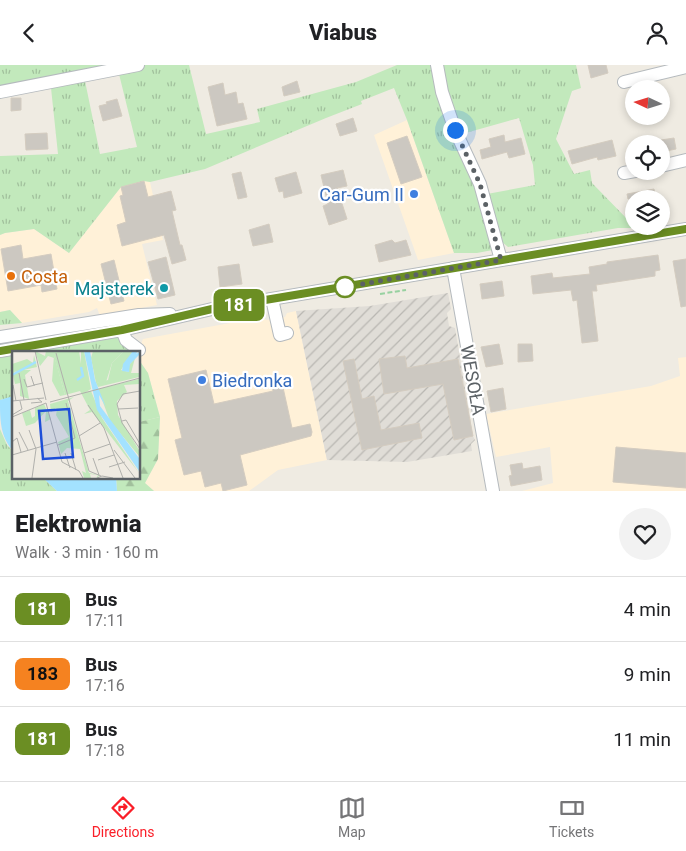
<!DOCTYPE html>
<meta charset="utf-8">
<style>
:root{--surface:#fff;--page:#f2f2f2;--text:#202124;--muted:#757577;--line:#e0e0e0;--accent:#fa1e28}
body{margin:0;font-family:Roboto,sans-serif;background:var(--page);color:var(--text);height:100vh;display:flex;flex-direction:column;font-size:19px;white-space:nowrap}
*{box-sizing:border-box;margin:0}
p{font-size:16px;color:var(--muted)}
.icon{flex:none;width:28px;height:28px;fill:none;stroke:currentColor;stroke-width:2;stroke-linecap:round;stroke-linejoin:round}
.map{position:relative;height:426px;overflow:hidden}
.side{display:flex;flex-direction:column;background:var(--surface);flex:1}
.side>*{flex:none}
.badge{padding:0 10px;border-radius:8px;font-size:18px;line-height:32px}
.needle{width:32px;rotate:274deg}
.fabs{position:absolute;left:625px;top:15px;display:grid;gap:10px}
.fabs a{display:grid;place-items:center;width:45px;height:45px;border-radius:50%;background:var(--surface);box-shadow:0 2px 8px #0003;font-size:25px}
.you{position:absolute;width:25px;height:25px;margin:-12px;border:4px solid #fff;border-radius:50%;background:#1a73e8;box-shadow:0 0 0 8px #1a73e833}
.map>.badge{position:absolute;translate:-50% -50%;box-shadow:0 0 0 2px #fff}
.round{display:grid;place-items:center;flex:none;width:52px;height:52px;border-radius:26px;background:var(--page)}
.summary{display:flex;align-items:center;justify-content:space-between;height:85px;padding:0 15px}
h1{font-size:24px;font-weight:800;line-height:38px}
ul{padding:0;list-style:none}
li{display:flex;align-items:center;gap:15px;height:65px;padding:0 15px;border-top:1px solid var(--line)}
li div{flex:1}
li b{display:block;font-size:19px}
li em{font-style:normal}
li .badge{min-width:55px;font-weight:700;text-align:center}
header{display:flex;justify-content:space-between;align-items:center;height:65px;padding:0 15px;background:var(--surface);font-size:22px;font-weight:800}
.tab-bar{display:flex;justify-content:space-around;align-items:center;height:70px;border-top:1px solid var(--line);background:var(--surface);font-size:14px;color:var(--muted)}
.tab-bar a{display:grid;justify-items:center;gap:2px}
.tab-bar .on{color:var(--accent)}
.map>svg:first-child{display:block}
.commercial{fill:#fff1d8}
.industrial{fill:url(#industrial-furrows)}
.grass{fill:url(#grass-tufts);fill-rule:evenodd}
.forest{fill:url(#forest-firs)}
.water{fill:#a3e2ff}
.building{fill:#ccc8c1;stroke:#d4ccc0}
.lines{fill:none;stroke-linecap:round;stroke-linejoin:round}
.minor-casing{stroke:#b5babe;stroke-width:14}
.path{stroke:#97d1a0;stroke-width:2;stroke-dasharray:5 2.5;stroke-linecap:butt}
.minor{stroke:#fff;stroke-width:12}
.line-casing{stroke:#fff;stroke-width:11}
.line{stroke:#6b8e23;stroke-width:8}
.walk{stroke:#5b6165;stroke-width:5;stroke-dasharray:0 9}
.shop-dot{fill:#3f7fe0;stroke:#fff;stroke-width:2}
.food-dot{fill:#e8710a;stroke:#fff;stroke-width:2}
.stop-dot{fill:#fff;stroke:#6b8e23;stroke-width:2.5}
.culture-dot{fill:#0f9aa8;stroke:#fff;stroke-width:2}
.labels{text-anchor:middle;dominant-baseline:central;stroke-width:4.5;stroke-linejoin:round;paint-order:stroke}
.shop-label{font-size:18px;fill:#366cbe;stroke:#fff;text-anchor:end}
.food-label{font-size:18px;fill:#c56008;stroke:#fff;text-anchor:start}
.culture-label{font-size:18px;fill:#0d838f;stroke:#fff;text-anchor:end}
.street-label{font-size:18px;fill:#5b6165;stroke:#fff}
.inset-river{fill:none;stroke:#a3e2ff;stroke-width:2.5}
.inset-road{fill:none;stroke:#b0b0ac;stroke-width:1}
.view{fill:#1d4ed8;fill-opacity:0.15;stroke:#1d4ed8;stroke-width:2.5}
.inset-edge{fill:none;stroke:#5b6165;stroke-width:2.5}
</style>
<header><svg class="icon" aria-label="back" viewBox="0 0 24 24"><path d="M15 5l-7 7 7 7"/></svg>Viabus<svg class="icon" aria-label="person" viewBox="0 0 24 24"><circle cx="12" cy="8" r="4"/><path d="M4 21q1-7 8-7t8 7"/></svg></header>
<div class="map">
<svg width="686" height="426" viewBox="0 0 686 426">
<defs>
<pattern id="industrial-furrows" width="10" height="10" patternUnits="userSpaceOnUse" patternTransform="scale(1.25)"><rect width="10" height="10" fill="#e0ddd7"/><path d="M-1 1l2-2M0 10L10 0M9 11l2-2" fill="none" stroke="#b9b7b2"/></pattern>
<pattern id="grass-tufts" width="24" height="20" patternUnits="userSpaceOnUse" patternTransform="scale(1.25)"><rect width="24" height="20" fill="#c2e9bc"/><path d="M3 7l-1-3M5 7V3M7 7l1-3M15 17l-1-3M17 17v-4M19 17l1-3" fill="none" stroke="#a1c09c"/></pattern>
<pattern id="forest-firs" width="22" height="20" patternUnits="userSpaceOnUse" patternTransform="scale(1.25)"><rect width="22" height="20" fill="#c2e9bc"/><path d="M5 1l3.5 6h-7zM16 11l3.5 6h-7z" fill="#a1c09c"/></pattern>
</defs>
<rect width="100%" height="100%" fill="#efebe2"/>
<!-- commercial -->
<path class="commercial" d="M407,55l47,133 -36,7 -44,-125z
M144,116l6,1 13,58 -21,4 15,61 -57,11 -3,-8 -8,4 -67,11 -12,-13 -10,2v-77l5,-2 29,-4 35,24 52,-66z
M296,246l31,149 -49,10 -29,21h-95l-9,-8 13,-24 2,-42 -12,-44 -9,-13 -1,-8 5,-13 120,-22 3,3 10,-1 9,-2 2,-4z
M686,292v134h-164l31,-8 -3,-36 -54,10 -10,-43 165,-28 29,-10 -2,-18z"/>
<!-- industrial -->
<path class="industrial" d="M448,228l3,16 -4,4 2,13 6,2 18,108 2,4 -4,4 1,7 -65,11 -80,-2 -31,-149 74,-5z"/>
<!-- grass -->
<path class="grass" d="M0,0h189l17,69 54,-12 -3,-13 99,-27 41,-17h179l5,23 -9,3 -16,48 18,35 16,-4 2,13 40,41v4h-14l-110,19 -7,-6 -14,-47 48,-9 -2,-20 -14,-47 -57,16 36,115 -21,4h-23l-47,-133 -13,-32 -33,13 1,3 -36,14 -121,51 -55,13 -6,-1 -23,6 -52,66 -35,-24 -29,4 -5,2v-79l58,-2 -7,-66 -51,10zM119,9l18,73 -37,7 -15,-73z
M10,245l12,13 -22,2v-13z
M122,265l11,22h-119v45l-14,3v-42l25,-12z
M139,295l9,13 12,44 -21,5z
M0,364l7,16 7,7v25h28l15,14h-57z"/>
<!-- forest -->
<path class="forest" d="M160,352l-2,42 -13,24 9,8h-37l-1,-14h23v-55z"/>
<!-- water -->
<path class="water" d="M10,332h4v55c-14,-15 -14,-32 -14,-52z
M42,412h74l1,14h-60z"/>
<!-- building -->
<path class="building" d="M588,0h18l2,8 -17,5z
M297,16l3,11 -16,4 -2,-9z
M223,18l2,12 11,-3 2,12 5,-1 4,16 -30,7 -9,-39z
M11,33h10v12l-10,1z
M117,34l5,17 -19,5 -4,-15 8,-2 -1,-2z
M353,53l4,13 -17,5 -4,-12z
M47,68l1,16 -22,1 -1,-16z
M504,70l1,7 16,-4 4,16 -16,4 -2,-6 -25,7 -2,-9 11,-3 -2,-8z
M407,71l15,41 -21,7 -14,-41z
M674,73l2,11 -15,3v-12z
M612,75l4,16 -18,4 -1,-3 -25,7 -4,-13z
M343,105l4,16 -10,2 10,31 -18,6 -6,-19 5,-2 -7,-29z
M241,107l6,25 -9,2 -6,-25z
M296,107l6,21 -18,5 -1,-7 -4,1 -4,-14z
M144,116l4,16 23,-6 5,19 -4,1 8,34h2l4,15 -14,4 -8,-29 -42,11 -5,-21 9,-3 -6,-26 3,-1 -2,-8z
M654,124l2,10h-28l-1,-5z
M269,159l4,18 -20,4 -4,-16z
M392,175l3,3 11,-3 5,15 -32,7 -4,-17z
M21,180l2,14 28,-5 6,35 -15,3 -1,-7 -33,6 -7,-42z
M658,190l2,15 -5,1v5l-59,9 1,6h-5l6,50 -16,2 -5,-43 -4,1 -2,-11 -38,4 -2,-18 21,-3 1,5 37,-4 -1,-7 18,-3v-2z
M166,192l9,38 -17,4 -10,-37z
M686,194v47l-5,1 -8,-46z
M114,195l10,41 -13,3 -10,-40z
M239,199l3,20 -22,3 -2,-20z
M502,216l2,15 -22,3 -2,-15z
M499,279l4,20 -17,3 -5,-20z
M518,279h14l1,17 -15,1z
M405,291l2,12 51,-9 15,77 -19,4 -11,-56 -59,10 -5,-35z
M354,294l8,40 12,-3 7,34 38,-7 3,15 -60,12 -19,-89z
M206,305l8,34 59,-13 -1,-6 10,-2 10,45 18,-4 2,8 -1,4 -71,19 7,30 -24,6 -2,-8 -16,4 -4,-16 -17,4 -9,-35 7,-2 -14,-59z
M503,323l3,21 -15,3 -4,-21z
M616,382l70,6v35l-73,-6z
M522,398l1,6 17,-3 2,14 -31,6 -2,-10 3,-1 -2,-10z"/>
<g class="lines">
<defs>
<path id="minor" d="M437,0l5,27 13,38 25,54 21,76
M624,17l62,-15
M0,27l138,-27
M661,101l25,-6
M624,108l11,-2
M453,203l40,223
M272,234l8,36 7,-2
M122,265l4,10 13,10
M0,272l139,-22 31,-1
M0,286l122,-21 90,-21 474,-80"/>
</defs>
<!-- minor casing -->
<use href="#minor" class="minor-casing"/>
<!-- path -->
<path class="path" d="M380,229l26,-4"/>
<!-- minor -->
<use href="#minor" class="minor"/>
</g>
<g class="lines">
<defs>
<path id="line" d="M0,286l122,-21 90,-21 474,-80"/>
</defs>
<!-- line casing -->
<use href="#line" class="line-casing"/>
<!-- line -->
<use href="#line" class="line"/>
<!-- walk -->
<path class="walk" d="M345,222l156,-27 -21,-76 -25,-54"/>
</g>
<!-- markers -->
<g class="shop-dot">
<circle cx="414" cy="129" r="5"/>
<circle cx="202" cy="315" r="5"/>
</g>
<circle class="food-dot" cx="11" cy="211" r="5"/>
<circle class="stop-dot" cx="345" cy="222" r="10"/>
<circle class="culture-dot" cx="164" cy="223" r="5"/>
<g class="labels">
<!-- shop labels -->
<g class="shop-label">
<text x="404" y="129">Car-Gum II</text>
<text x="212" y="315" text-anchor="start">Biedronka</text>
</g>
<!-- food labels -->
<g class="food-label">
<text x="21" y="211">Costa</text>
</g>
<!-- culture labels -->
<g class="culture-label">
<text x="154" y="223">Majsterek</text>
</g>
<!-- street labels -->
<g class="street-label">
<text transform="translate(473 315) rotate(80)">WESOŁA</text>
</g>
</g>
<!-- overview -->
<g transform="translate(12 286)">
<rect width="128" height="128" fill="#efebe2"/>
<path d="M23,0l10,5 1,-5h33l2,13v-13h3l7,38 -5,3 5,-1 11,27 37,55 -47,-61 -8,2 6,-4 -10,-19 -15,4 -11,-39v2l-6,-2 -8,10zM112,0h9l-12,19 8,2v-7l6,-7 -4,15h8v4l-41,10 -2,-4 12,-3 4,-17zM7,19h12l-6,5 4,24 -9,-3v-13l-5,1 -2,-9zM127,28v5l-15,1 3,7 -10,9 1,14 21,35v6l-29,-35 -12,-32zM62,46l-6,4 21,72 10,2v1l-3,2 2,-3 -8,-1 1,4h-7l-2,-7 4,2 -6,-24 -13,-1 -6,6 -3,-12 11,-5 -13,-22 1,-5 -1,-2 -5,4 -1,-8zM32,53l7,15 -6,3 1,-11 -11,12 -9,3 -4,-13 8,-3 2,8 3,-2v-8z" fill="#c2e9bc"/>
<path d="M22,4l3,12 -23,5 -2,5v-13l15,-5 6,4zM42,4l11,40 -5,1 -8,-15z" fill="#c2e9bc"/>
<path d="M81,0h31l-12,12 -6,19 -10,1 -5,-25z" fill="#c2e9bc"/>
<path d="M72,0h6l5,29 11,27 -7,-12 1,11 39,52v13l-42,-61zM121,0h5l-2,3 3,-2v3l-9,9 -1,8 -7,-1 1,-7z" fill="#a3e2ff"/>
<path class="inset-river" d="M0,24l24,-13M65,29l6,-4 -2,-9"/>
<path class="inset-road" d="M23,0l11,49M44,2l33,118 12,5M7,22l5,27M19,25l3,9 9,-2M12,28l3,8 8,-2M1,34l3,16M128,40l-17,3 -6,10 5,19 18,26M0,50l32,-3M38,51l90,-24M19,52l11,-1 -5,-4M34,52l16,59 17,9 4,7M76,54l16,23 19,50M106,58l20,-1M0,64l10,-6 -2,-8M0,66l34,-14M110,70l4,-1 14,24M17,79l7,19 -4,29M7,81l9,18M67,85l21,-13M0,91l5,-4 4,14M46,94l17,-7 -9,-35M102,99l21,28M53,102l5,15M59,102l5,17M72,102l26,-9M0,104l45,-13M81,107l6,17M86,109l16,-5M97,116l16,-5M85,127l5,-2 11,2"/>
<path class="view" d="M57,58l4,48 -30,2 -4,-48z"/>
<rect width="128" height="128" class="inset-edge"/>
</g>
</svg>
<div class="fabs">
<a><svg class="needle" viewBox="-14 -14 28 28"><path d="M0-13l5 13h-10z" fill="#e53935"/><path d="M0 13l5-13h-10z" fill="#757577"/></svg></a>
<a><svg class="icon" aria-label="locate" viewBox="0 0 24 24"><circle cx="12" cy="12" r="6"/><path d="M12 2v4M12 18v4M2 12h4M18 12h4"/></svg></a>
<a><svg class="icon" aria-label="layers" viewBox="0 0 24 24"><path d="M12 4l9 5-9 5-9-5zM3 14l9 5 9-5"/></svg></a>
</div>
<div class="you" style="left:455px;top:65px"></div>
<b class="badge" style="left:239px;top:240px;background:#6b8e23;color:#fff">181</b>
</div>
<section class="side">
<div class="summary"><div><h1>Elektrownia</h1><p>Walk · 3 min · 160 m</p></div><a class="round"><svg class="icon" aria-label="heart" viewBox="0 0 24 24"><path d="M12 20l-8-8c-3-5 5-10 8-4 3-6 11-1 8 4z"/></svg></a></div>
<ul>
<li><span class="badge" style="background:#6b8e23;color:#fff">181</span><div><b>Bus</b><p>17:11</p></div><em>4 min</em></li>
<li><span class="badge" style="background:#f58220;color:#111">183</span><div><b>Bus</b><p>17:16</p></div><em>9 min</em></li>
<li><span class="badge" style="background:#6b8e23;color:#fff">181</span><div><b>Bus</b><p>17:18</p></div><em>11 min</em></li>
</ul>
</section>
<nav class="tab-bar">
<a class="on"><svg class="icon" aria-label="directions" viewBox="0 0 24 24"><path d="M12 3l9 9-9 9-9-9zM9 14v-3h6M13 9l2 2-2 2"/></svg>Directions</a>
<a><svg class="icon" aria-label="map" viewBox="0 0 24 24"><path d="M3 6l6-2 6 2 6-2v14l-6 2-6-2-6 2zM9 4v14M15 6v14"/></svg>Map</a>
<a><svg class="icon" aria-label="tickets" viewBox="0 0 24 24"><path d="M3 7h18v10H3zM15 7v10"/></svg>Tickets</a>
</nav>
